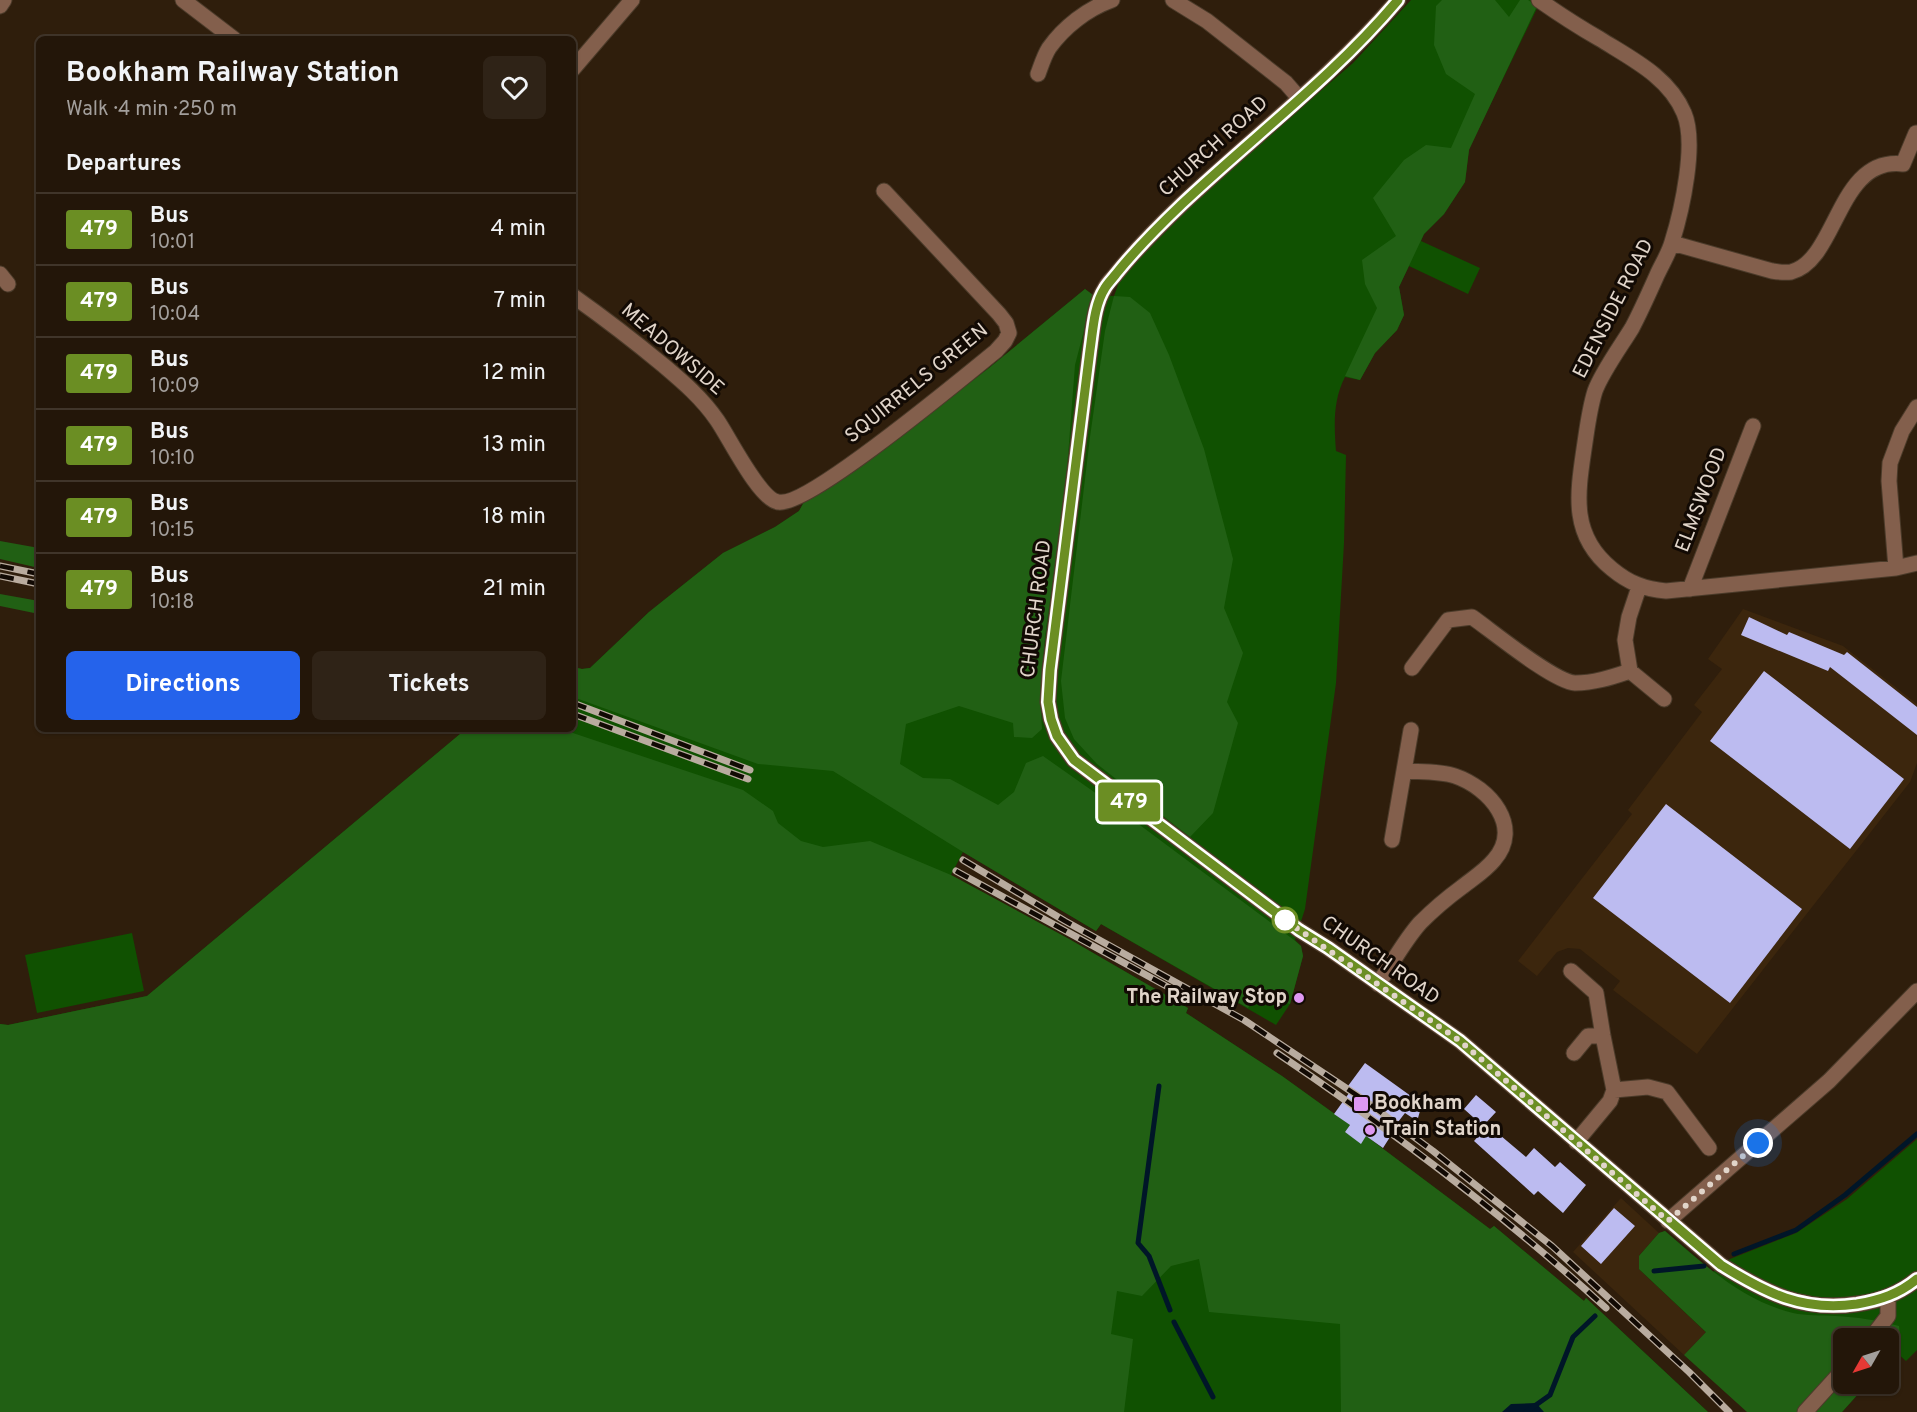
<!DOCTYPE html>
<meta charset="utf-8">
<style>
:root{--surface:#231609;--page:#2f2317;--text:#f1f3f6;--muted:#a39f9c;--line:#40352a;--accent:#2563eb}
body{margin:0;font-family:Overpass,sans-serif;background:var(--page);color:var(--text);height:100vh;display:flex;flex-direction:column;font-size:22px;white-space:nowrap}
*{box-sizing:border-box;margin:0}
p{font-size:20px;color:var(--muted)}
.icon{flex:none;width:33px;height:33px;fill:none;stroke:currentColor;stroke-width:2;stroke-linecap:round;stroke-linejoin:round}
.map{position:relative;flex:1;overflow:hidden}
.sheet{position:absolute;left:36px;top:36px;width:540px;height:696px;display:flex;flex-direction:column;background:var(--surface);border-radius:9px;box-shadow:0 2px 4px #0004,0 0 0 2px var(--line)}
.sheet>*{flex:none}
.badge{padding:0 12px;border-radius:4px;font-size:21px;line-height:39px}
.needle{width:39px;rotate:231deg}
.tools{position:absolute;left:1833px;top:1328px;display:grid;gap:12px}
.tools a{display:grid;place-items:center;width:66px;height:66px;border-radius:9px;background:var(--surface);box-shadow:0 2px 4px #0004,0 0 0 2px var(--line);font-size:30px}
.you{position:absolute;width:30px;height:30px;margin:-15px;border:4px solid #fff;border-radius:50%;background:#1a73e8;box-shadow:0 0 0 9px #1a73e833}
.map>.badge{position:absolute;translate:-50% -50%;box-shadow:0 0 0 3px #fff}
h2{padding:0 30px;font-size:22px;line-height:54px}
.round{display:grid;place-items:center;flex:none;width:63px;height:63px;border-radius:9px;background:var(--page)}
.overview{display:flex;align-items:center;justify-content:space-between;height:102px;padding:0 30px}
h1{font-size:28px;font-weight:700;line-height:45px}
.button{display:flex;gap:12px;margin-top:auto;padding:12px 30px}
.button a{flex:1;height:69px;border-radius:9px;background:var(--accent);color:#fff;font-size:24px;font-weight:700;line-height:69px;text-align:center}
.button a+a{background:var(--page);color:var(--text)}
ul{padding:0;list-style:none}
li{display:flex;align-items:center;gap:18px;height:72px;padding:0 30px;border-top:2px solid var(--line)}
li div{flex:1}
li b{display:block;font-size:22px}
li em{font-style:normal}
li .badge{min-width:66px;font-weight:700;text-align:center}
.map>svg:first-child{display:block}
.built{fill:#3c260d}
.green{fill:#105101}
.forest{fill:#216014}
.water{fill:#001628}
.lines{fill:none;stroke-linecap:round;stroke-linejoin:round}
.stream{stroke:#001628;stroke-width:5}
.building{fill:#bcbbf0}
.minor-casing{stroke:#4b3b2a;stroke-width:17}
.minor{stroke:#835f4c;stroke-width:15}
.rail-casing{stroke:#b9ac9f;stroke-width:7}
.rail{stroke:#120a04;stroke-width:4.5;stroke-dasharray:14;stroke-linecap:butt}
.line-casing{stroke:#fff;stroke-width:14}
.line{stroke:#6b8e23;stroke-width:9}
.walk{stroke:#e1d5ca;stroke-width:6;stroke-dasharray:0 10.8}
.stop-dot{fill:#fff;stroke:#6b8e23;stroke-width:3}
.poi-dot{fill:#de98f2;stroke:#120a04;stroke-width:2}
.labels{text-anchor:middle;dominant-baseline:central;stroke-width:6;stroke-linejoin:round;paint-order:stroke}
.street-label{font-size:20px;fill:#e1d5ca;stroke:#120a04}
.poi-label{font-size:20px;font-weight:bold;fill:#e1d5ca;stroke:#120a04;text-anchor:start}
</style>
<div class="map">
<svg width="1917" height="1412" viewBox="0 0 1917 1412">
<rect width="100%" height="100%" fill="#2f1e0c"/>
<!-- built -->
<path class="built" d="M1743,609l100,37 74,58v59l-7,19 -213,272 -84,-64 7,-9 -40,-32 -12,-1 -11,4 -20,24 -19,-15 114,-147 -4,-4 74,-98 -8,-7 28,-36 -14,-10z
M1621,1198l38,35 -20,23v13l67,63 -22,23 -111,-103z"/>
<!-- green -->
<path class="green" d="M1411,0h130l-72,149 -4,33 -21,32 -20,20 -3,7 59,27 -12,26 -59,-28 -10,21 5,28 -7,15 -22,23 -15,27 -15,-3c-12,23 -11,48 -9,74l10,4 -2,88 -8,140 -31,226 -10,31 6,6 2,10 -13,48 -14,21 -175,-101 -5,7 -133,-79 -12,23 118,64 119,69 -2,5 96,63 68,49 -5,7 16,11 5,-7 124,93 4,-3 90,75 2,-3 122,114h-1708v-388l8,1 139,-29 319,-267h107v-62l9,2 8,-1 59,-56 74,-59 52,-26 24,-16 5,-9 69,-45 116,-89 96,-79 8,6 21,1 5,-14 21,-24 57,-58 55,-50 101,-87z
M132,933l12,58 -107,22 -12,-58z
M1917,1139v211l-11,11 -10,-9 -7,8 -1,-22h-44v45h24l-26,29 -59,-7 -144,-136v-13l20,-23 6,-2 48,41 17,-13 66,-26 51,-34z"/>
<!-- forest -->
<path class="forest" d="M1442,0h53l14,17 11,-17h8l9,6 -68,144 -4,32 -21,32 -20,20 -25,53 5,28 -7,15 -22,23 -15,27 -15,-4 32,-68 -12,-24 -3,-24 34,-24 -23,-38 31,-38 22,-15 25,3 24,-54 -29,-20 -12,-29 2,-39z
M1085,289l8,6 -18,70 -10,130 -20,141 -5,59 2,34 -10,9 -18,-1 -1,-14 -54,-17 -53,18 -6,40 23,14 27,1 48,26 16,-13 12,-29 17,-7 78,55 173,129 7,6 2,10 -13,48 -34,-9 -8,13 -147,-84 -5,7 -133,-79 -130,-81 -75,-7 -185,-67v-30l9,2 8,-1 59,-56 74,-59 52,-26 24,-16 5,-9 69,-45 116,-89z
M1114,296l16,1 20,16 19,42 35,94 29,110 -9,49 19,45 -16,49 11,21 -25,90 -23,24 -93,-73 -23,-25 -9,-21 -4,-37 29,-244 15,-106z
M0,541l39,7v20l-39,-9z
M0,594l39,7v13l-39,-8z
M466,729h95l182,61 30,21 5,12 23,18 22,6 47,-6 81,34 118,64 119,69 -2,5 96,63 68,49 -5,7 16,11 5,-7 124,93 4,-3 90,75 2,-3 122,114h-367l-1,-88 -131,-12 -10,-53 -28,7 -29,30 -25,-5 -6,43 22,5 -9,73h-1124v-388l8,1 139,-29z
M1665,1231c38,33 78,70 128,82 13,3 28,2 42,3 22,1 42,4 64,10 2,15 -1,23 -10,34l-1,-22h-44v45h24l-26,29h-95l-63,-57 22,-23 -67,-63v-13l20,-23z"/>
<!-- water -->
<path class="water" d="M1536,1403l8,9h-42l9,-8z"/>
<g class="lines">
<!-- stream -->
<path class="stream" d="M1159,1086l-21,157 11,13 21,54
M1734,1254l62,-24 49,-35 72,-61
M1654,1271l50,-5
M1174,1322l39,75
M1526,1412l24,-17 23,-58 22,-21"/>
</g>
<!-- building -->
<path class="building" d="M1749,617l38,18 2,-3 55,23 3,-3 70,55v28l-87,-68 -2,4 -87,-36z
M1764,671l140,108 -54,70 -140,-108z
M1666,804l136,105 -72,94 -137,-105z
M1365,1063l57,41 -4,14 -3,-1 -1,2 -9,-6 -17,22 2,2 -7,11 -17,-12 -5,8 -16,-12 5,-7 -16,-11 18,-25 -4,-3z
M1476,1095l20,17 -13,14 -19,-17z
M1488,1125l38,32 8,-9 21,19 5,-5 26,23 -23,28 -25,-22 -4,4 -60,-54z
M1614,1208l21,18 -34,38 -20,-18z"/>
<g class="lines">
<defs>
<path id="minor" d="M183,0l51,39
M1173,0l34,21 79,62 13,15
M1398,0c-64,75 -144,136 -216,204 -23,22 -46,45 -66,70 -3,4 -9,9 -11,14 -11,17 -12,42 -15,62l-40,320 -2,32 3,17 6,17 17,24 225,170 29,18 132,93 261,224c45,28 82,47 136,39 23,-3 42,-10 60,-25
M1539,0c20,14 40,27 61,39 32,20 69,38 84,74 13,30 -2,97 -12,129 -3,11 -10,22 -15,33 -8,18 -16,36 -25,53 -11,18 -30,44 -37,63 -6,19 -8,39 -11,58 -7,47 -13,87 28,120 17,14 32,20 54,22l230,-23 21,-5
M0,6l4,-6
M573,69l59,-69
M1038,74c3,-8 6,-18 11,-26 15,-21 38,-39 63,-48
M1672,243l100,28c6,1 12,2 19,1 47,-12 46,-116 112,-108l13,-31
M0,274l8,10
M573,296c31,22 61,45 90,69 20,17 39,33 54,55 12,17 42,79 61,82 29,6 187,-126 218,-151l9,-10 4,-8 -3,-10 -7,-9 -115,-123
M1896,568l-7,-87 1,-18 12,-32 15,-24
M1690,589l63,-163
M1412,668l36,-48 24,-3c20,14 82,65 103,66 20,0 37,-6 55,-12l-5,-31 4,-23 10,-30
M1630,671l34,28
M1392,840l19,-110
M1571,971l25,22 7,43 11,54 -4,11 -34,41
M1378,984c14,-20 26,-43 42,-61 13,-13 27,-25 42,-36 10,-8 23,-16 32,-27 29,-33 -4,-72 -39,-84 -15,-5 -34,-4 -50,-5
M1574,1053l14,-17h15
M1614,1090l34,-3 19,5 42,56
M1668,1221l161,-140 88,-90
M1871,1338l17,-22v-19
M1805,1412l39,-43"/>
</defs>
<!-- minor casing -->
<use href="#minor" class="minor-casing"/>
<!-- minor -->
<use href="#minor" class="minor"/>
<defs>
<path id="rail" d="M0,566l39,8
M0,576l39,8
M573,703l177,67
M573,714l175,65
M963,860l102,61 179,99 120,80 69,51 119,95 137,126 40,40
M956,871l234,128
M1277,1053c117,79 225,160 329,255"/>
</defs>
<!-- rail casing -->
<use href="#rail" class="rail-casing"/>
<!-- rail -->
<use href="#rail" class="rail"/>
</g>
<g class="lines">
<defs>
<path id="line" d="M1398,0c-64,76 -144,136 -216,204 -23,22 -46,45 -66,70 -3,4 -8,9 -11,14 -11,17 -12,42 -15,62l-40,320 -2,32 3,17 6,17 17,24 225,170 29,18 132,93 261,224c45,28 82,47 136,39 23,-4 42,-10 60,-25"/>
</defs>
<!-- line casing -->
<use href="#line" class="line-casing"/>
<!-- line -->
<use href="#line" class="line"/>
<!-- walk -->
<path class="walk" d="M1285,920l-3,-2 178,123 208,180 90,-78"/>
</g>
<!-- markers -->
<circle class="stop-dot" cx="1285" cy="920" r="12"/>
<g class="poi-dot">
<circle cx="1299" cy="998" r="6"/>
<rect x="1353" y="1096" width="16" height="16" rx="3"/>
<circle cx="1370" cy="1130" r="6"/>
</g>
<g class="labels">
<!-- street labels -->
<g class="street-label">
<text transform="translate(1214 147) rotate(-42)">CHURCH ROAD</text>
<text transform="translate(1614 309) rotate(-63)">EDENSIDE ROAD</text>
<text transform="translate(672 350) rotate(41)">MEADOWSIDE</text>
<text transform="translate(917 384) rotate(-39)">SQUIRRELS GREEN</text>
<text transform="translate(1702 500) rotate(-69)">ELMSWOOD</text>
<text transform="translate(1037 609) rotate(-83)">CHURCH ROAD</text>
<text transform="translate(1380 961) rotate(35)">CHURCH ROAD</text>
</g>
<!-- poi labels -->
<g class="poi-label">
<text x="1287" y="998" text-anchor="end">The Railway Stop</text>
<text x="1374" y="1104">Bookham</text>
<text x="1382" y="1130">Train Station</text>
</g>
</g>
</svg>
<div class="tools">
<a><svg class="needle" viewBox="-14 -14 28 28"><path d="M0-13l5 13h-10z" fill="#e53935"/><path d="M0 13l5-13h-10z" fill="#a39f9c"/></svg></a>
</div>
<div class="you" style="left:1758px;top:1143px"></div>
<b class="badge" style="left:1129px;top:802px;background:#6b8e23;color:#fff">479</b>
<section class="sheet">
<div class="overview"><div><h1>Bookham Railway Station</h1><p>Walk · 4 min · 250 m</p></div><a class="round"><svg class="icon" aria-label="heart" viewBox="0 0 24 24"><path d="M12 20l-8-8c-3-5 5-10 8-4 3-6 11-1 8 4z"/></svg></a></div>
<h2>Departures</h2>
<ul>
<li><span class="badge" style="background:#6b8e23;color:#fff">479</span><div><b>Bus</b><p>10:01</p></div><em>4 min</em></li>
<li><span class="badge" style="background:#6b8e23;color:#fff">479</span><div><b>Bus</b><p>10:04</p></div><em>7 min</em></li>
<li><span class="badge" style="background:#6b8e23;color:#fff">479</span><div><b>Bus</b><p>10:09</p></div><em>12 min</em></li>
<li><span class="badge" style="background:#6b8e23;color:#fff">479</span><div><b>Bus</b><p>10:10</p></div><em>13 min</em></li>
<li><span class="badge" style="background:#6b8e23;color:#fff">479</span><div><b>Bus</b><p>10:15</p></div><em>18 min</em></li>
<li><span class="badge" style="background:#6b8e23;color:#fff">479</span><div><b>Bus</b><p>10:18</p></div><em>21 min</em></li>
</ul>
<div class="button"><a>Directions</a><a>Tickets</a></div>
</section>
</div>
